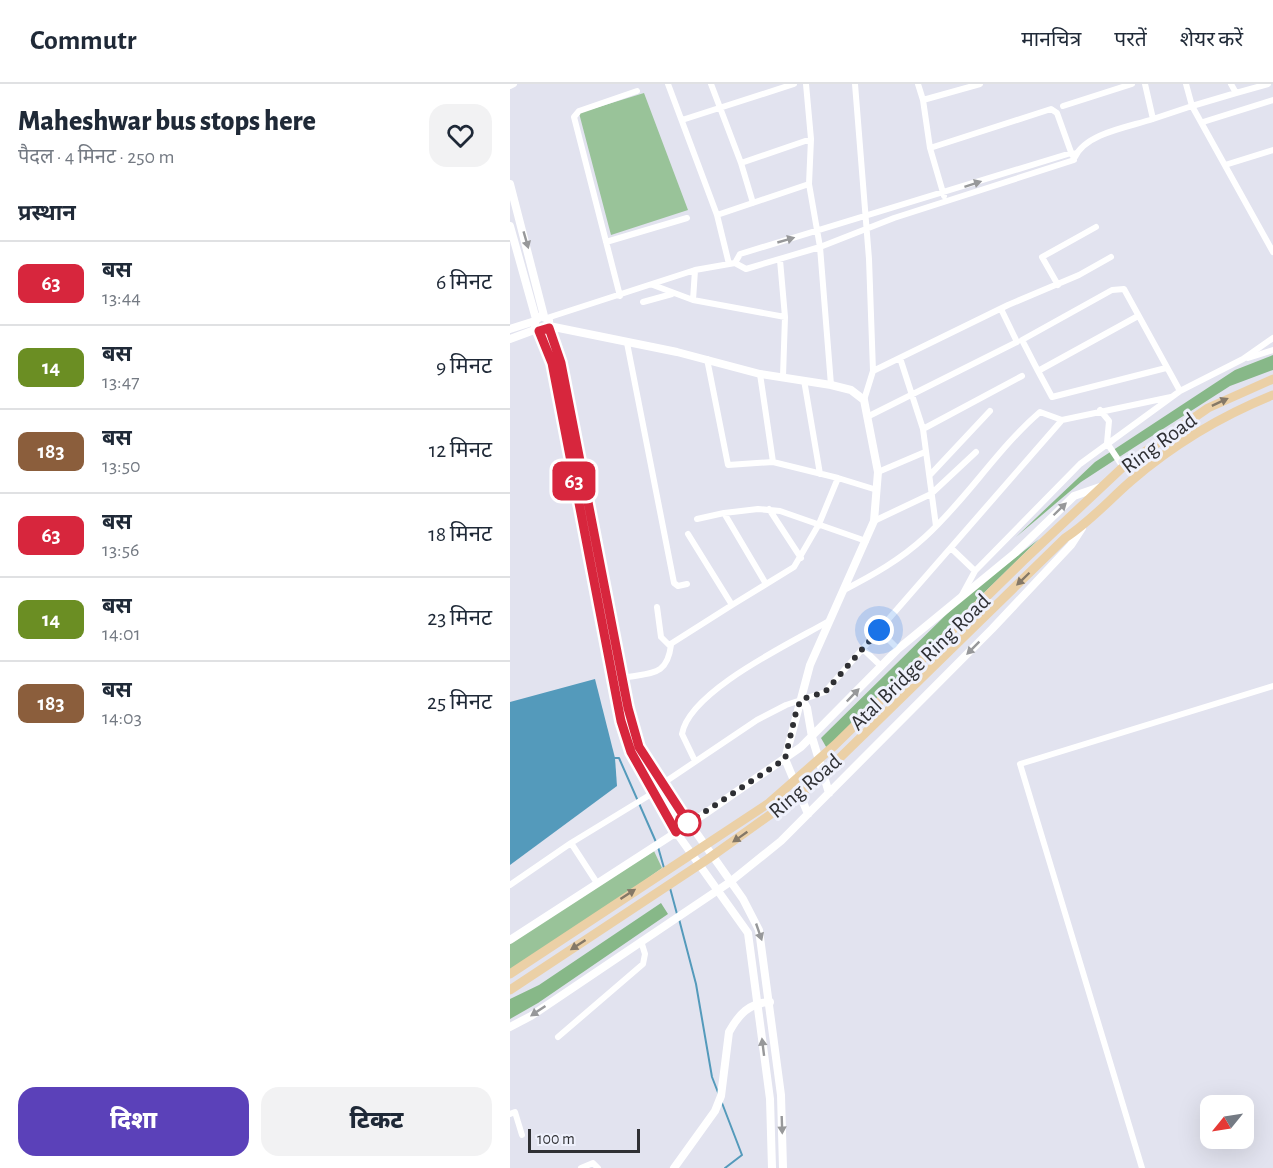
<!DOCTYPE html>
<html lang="hi">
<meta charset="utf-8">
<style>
:root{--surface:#fff;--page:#f2f2f3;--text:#1f2937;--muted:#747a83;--line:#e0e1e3;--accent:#5b41b9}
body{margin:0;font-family:"Alegreya Sans","Noto Sans Devanagari",sans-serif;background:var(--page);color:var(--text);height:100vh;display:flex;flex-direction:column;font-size:22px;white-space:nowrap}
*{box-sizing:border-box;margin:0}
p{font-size:20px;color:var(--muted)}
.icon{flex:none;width:33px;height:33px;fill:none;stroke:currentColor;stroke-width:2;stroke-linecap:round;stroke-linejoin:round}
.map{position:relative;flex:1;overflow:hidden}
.side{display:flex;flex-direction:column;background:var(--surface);width:510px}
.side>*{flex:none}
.badge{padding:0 12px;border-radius:9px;font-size:21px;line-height:39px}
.needle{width:39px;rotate:240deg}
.fabs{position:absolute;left:690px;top:1011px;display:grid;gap:12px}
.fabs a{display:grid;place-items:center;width:54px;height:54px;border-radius:12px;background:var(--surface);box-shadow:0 6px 24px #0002;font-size:30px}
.scale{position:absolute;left:18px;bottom:15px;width:112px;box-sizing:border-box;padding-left:6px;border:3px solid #2f3034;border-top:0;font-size:16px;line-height:21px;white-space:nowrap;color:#2f3034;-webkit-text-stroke:4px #eff1fc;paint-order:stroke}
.you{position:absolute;width:30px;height:30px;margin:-15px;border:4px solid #fff;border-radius:50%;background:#1a73e8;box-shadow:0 0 0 9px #1a73e833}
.map>.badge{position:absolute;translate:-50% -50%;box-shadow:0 0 0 3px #fff}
h2{padding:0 18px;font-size:22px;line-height:54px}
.round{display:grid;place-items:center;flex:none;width:63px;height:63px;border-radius:18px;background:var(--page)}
.overview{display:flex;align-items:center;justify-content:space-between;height:102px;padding:0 18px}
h1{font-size:28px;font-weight:800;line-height:45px}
.button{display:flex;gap:12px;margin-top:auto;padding:12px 18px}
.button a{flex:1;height:69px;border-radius:18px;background:var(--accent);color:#fff;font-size:24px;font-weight:800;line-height:69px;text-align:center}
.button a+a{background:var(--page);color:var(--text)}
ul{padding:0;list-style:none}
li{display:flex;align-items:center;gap:18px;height:84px;padding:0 18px;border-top:2px solid var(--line)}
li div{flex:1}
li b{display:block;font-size:22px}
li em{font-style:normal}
li .badge{min-width:66px;font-weight:700;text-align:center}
header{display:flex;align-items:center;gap:36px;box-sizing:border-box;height:84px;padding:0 30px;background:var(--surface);border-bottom:2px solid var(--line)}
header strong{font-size:28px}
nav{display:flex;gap:33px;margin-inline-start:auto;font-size:21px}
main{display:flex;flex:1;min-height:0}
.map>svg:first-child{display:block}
.green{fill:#99c399}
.forest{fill:#87b888}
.water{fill:#549abb}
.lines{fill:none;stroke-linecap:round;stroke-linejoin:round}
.stream{stroke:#549abb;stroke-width:2}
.minor{stroke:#fff;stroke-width:6}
.tertiary{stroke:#fff;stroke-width:8}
.secondary{stroke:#fff;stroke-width:8}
.primary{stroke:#ebd0a6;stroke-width:9}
.oneway{fill:#97989a}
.oneway2{fill:#847867}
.line-casing{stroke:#fff;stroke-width:14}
.line{stroke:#d7263d;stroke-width:9}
.walk{stroke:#2f3034;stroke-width:6;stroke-dasharray:0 10.8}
.stop-dot{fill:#fff;stroke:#d7263d;stroke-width:3}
.labels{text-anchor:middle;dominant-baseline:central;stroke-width:6;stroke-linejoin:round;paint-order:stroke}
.street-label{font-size:22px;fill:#2f3034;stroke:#eff1fc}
</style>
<header>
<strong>Commutr</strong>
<nav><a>मानचित्र</a><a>परतें</a><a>शेयर करें</a></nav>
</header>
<main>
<section class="side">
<div class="overview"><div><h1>Maheshwar bus stops here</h1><p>पैदल · 4 मिनट · 250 m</p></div><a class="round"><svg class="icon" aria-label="heart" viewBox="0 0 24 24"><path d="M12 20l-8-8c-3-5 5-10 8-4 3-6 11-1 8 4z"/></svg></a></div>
<h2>प्रस्थान</h2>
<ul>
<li><span class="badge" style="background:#d7263d;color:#fff">63</span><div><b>बस</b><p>13:44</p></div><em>6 मिनट</em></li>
<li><span class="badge" style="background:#6b8e23;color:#fff">14</span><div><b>बस</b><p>13:47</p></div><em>9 मिनट</em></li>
<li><span class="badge" style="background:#8b5e3c;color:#fff">183</span><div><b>बस</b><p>13:50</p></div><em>12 मिनट</em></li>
<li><span class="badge" style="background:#d7263d;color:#fff">63</span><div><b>बस</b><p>13:56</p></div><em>18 मिनट</em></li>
<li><span class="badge" style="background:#6b8e23;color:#fff">14</span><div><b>बस</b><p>14:01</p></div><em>23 मिनट</em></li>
<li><span class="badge" style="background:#8b5e3c;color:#fff">183</span><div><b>बस</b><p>14:03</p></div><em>25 मिनट</em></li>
</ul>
<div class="button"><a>दिशा</a><a>टिकट</a></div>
</section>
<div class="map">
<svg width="763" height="1084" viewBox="0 0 763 1084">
<rect width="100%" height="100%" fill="#e2e3ef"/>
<!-- green -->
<path class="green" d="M134,9l44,117 -77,25 -32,-122z
M144,767l8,17 -152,109v-37z"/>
<!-- forest -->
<path class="forest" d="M763,271v15l-43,16 -103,66 -46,30 -65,55 79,-75 140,-92z
M529,455l-101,99 -109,114 -8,-14 138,-136z
M151,819l7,11 -130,89 -28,16v-20l29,-14z"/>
<!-- water -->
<path class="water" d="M85,595l20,79 2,28 -107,79v-163z"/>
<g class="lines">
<!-- stream -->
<path class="stream" d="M105,674h4l37,84
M148,763l6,21
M160,804l7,26
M169,835l17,65 16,93 7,18
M212,1019l20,52 -17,13"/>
<!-- minor -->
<path class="minor" d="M158,0l49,131 12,49
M201,0l30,79 12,40
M296,0l5,55 -2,45 11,63 11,138
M345,0l14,175 4,112 -9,29
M408,0l5,16 57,-16
M635,0l8,35 39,-13 -6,-22
M721,0l5,9 32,-9
M0,2l4,-2
M726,9l-44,13 81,146
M413,16l7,48 121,-39 6,4 15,42
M553,22l69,-22
M172,36l112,-36
M693,38l70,-22
M420,64l14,48
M565,73c11,-24 54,-30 78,-38
M231,79l70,-24
M715,81l48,-15
M207,131l92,-31
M96,158l81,-24
M270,176l5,57 -2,59
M225,179l5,-9 331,-101 5,1
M143,201l40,15 92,17
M548,201l-16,-28 54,-30
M110,212l-46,-179 5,-6 58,-20
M183,216l2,-30
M133,218l29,-8
M628,232l-100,55 -16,-31 90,-50 12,-1 56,102
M37,234l148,-48 40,-7 11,6 74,-22 74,-29 180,-58
M117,259l47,240 4,3 9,-2
M390,274l23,71 13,97
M738,274l25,-8
M197,275l21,106 45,-3 65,16
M363,287l135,-66 71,-30 32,-18
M528,287l14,26 114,-29
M250,290l13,88
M294,296l16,94
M590,326l9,11 -2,22 16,24
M359,332l148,-74 -16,-33
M413,345l99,-53
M368,388l47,-20
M420,391l60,-64
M259,425l32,49
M187,435l27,-6
M364,437l57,-27 45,-42
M178,450l44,71 62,-38 25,-43 19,-46 39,12
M441,464l24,23
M256,500l-42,-71 34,-4 22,2 86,30
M334,506c29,-15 56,-30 81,-53 42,-38 72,-88 115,-125l22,8
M452,511l13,-24 105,-107 100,-73 63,-32 30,-21
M147,523l4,30 8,8 63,-40
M369,546l19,19
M353,565l18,17
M113,594c28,-6 44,-1 48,-33
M185,677l-13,-27c7,-43 109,-91 147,-113
M152,700l95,-64 29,-15 39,-13 237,-272 109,-23
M87,799l-26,-40 82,-50
M0,801l61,-42
M48,953l85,-73 2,-10 -4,-13
M0,1030l5,-2 7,23
M71,1084l12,-5 5,5
M632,1084l-122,-404 253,-78"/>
<!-- tertiary -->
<path class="tertiary" d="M39,242l128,26 83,22 71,11 20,5 13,10 14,72 -4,49 -64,144 -25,94 23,55
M0,245l25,-8
M0,255l27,-10
M292,615l5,9 5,29 17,56
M0,856l193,-125 98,-68 97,-98 117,-96 59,-57 26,-9
M0,943l21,-11 199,-134 51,-41 211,-212 79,-84 11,-17
M164,1084l41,-57 6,-15 8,-64c10,-18 20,-29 41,-30"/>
<!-- secondary -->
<path class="secondary" d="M0,100l34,132
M0,142l26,93
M39,244l-10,3 -4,-4v-6l6,-5 8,4v8l12,35 67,345 11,39 11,20 93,132 16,31 22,165 2,73
M29,247l13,32 48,256 31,133 45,80 72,101 22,166 2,69"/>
<!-- primary -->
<path class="primary" d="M0,890l259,-171 66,-58 189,-185 99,-93 85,-59 65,-29
M0,906l198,-131 105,-75 252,-246c25,-16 44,-38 66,-57 43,-37 90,-65 142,-86"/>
</g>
<!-- one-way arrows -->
<defs><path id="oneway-solid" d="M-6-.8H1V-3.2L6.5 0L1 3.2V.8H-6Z" transform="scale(1.5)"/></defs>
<g class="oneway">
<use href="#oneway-solid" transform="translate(463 100) rotate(-18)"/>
<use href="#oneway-solid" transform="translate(16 156) rotate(74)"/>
<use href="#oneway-solid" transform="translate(276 156) rotate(-16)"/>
<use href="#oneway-solid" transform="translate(550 425) rotate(-44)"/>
<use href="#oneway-solid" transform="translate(463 564) rotate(135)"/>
<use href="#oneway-solid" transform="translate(343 611) rotate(-46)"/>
<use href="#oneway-solid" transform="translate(249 848) rotate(71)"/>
<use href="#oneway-solid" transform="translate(28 927) rotate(146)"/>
<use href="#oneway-solid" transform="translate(253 963) rotate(-97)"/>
<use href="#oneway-solid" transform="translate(272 1041) rotate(88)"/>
</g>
<g class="oneway2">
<use href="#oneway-solid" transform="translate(710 318) rotate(-25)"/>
<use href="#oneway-solid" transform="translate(513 495) rotate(136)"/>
<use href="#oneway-solid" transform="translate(230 753) rotate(145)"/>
<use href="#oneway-solid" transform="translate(118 810) rotate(-33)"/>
<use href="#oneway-solid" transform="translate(68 861) rotate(147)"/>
</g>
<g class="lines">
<defs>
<path id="line" d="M166,748l-45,-80 -10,-31 -69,-358 -13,-32 10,-3 12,35 67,345 11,39 50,77"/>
</defs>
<!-- line casing -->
<use href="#line" class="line-casing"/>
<!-- line -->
<use href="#line" class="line"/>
<!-- walk -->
<path class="walk" d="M178,739l97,-64 12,-51 5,-9 23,-7 54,-62"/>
</g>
<!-- markers -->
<circle class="stop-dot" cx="178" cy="739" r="12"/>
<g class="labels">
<!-- street labels -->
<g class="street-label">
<text transform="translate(649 359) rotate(-36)">Ring Road</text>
<text transform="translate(410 578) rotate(-44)">Atal Bridge Ring Road</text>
<text transform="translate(295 702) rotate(-40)">Ring Road</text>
</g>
</g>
</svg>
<div class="fabs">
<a><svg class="needle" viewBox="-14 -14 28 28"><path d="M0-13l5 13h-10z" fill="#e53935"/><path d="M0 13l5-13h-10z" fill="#747a83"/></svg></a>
</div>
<div class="scale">100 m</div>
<div class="you" style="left:369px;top:546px"></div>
<b class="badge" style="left:64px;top:397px;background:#d7263d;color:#fff">63</b>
</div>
</main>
